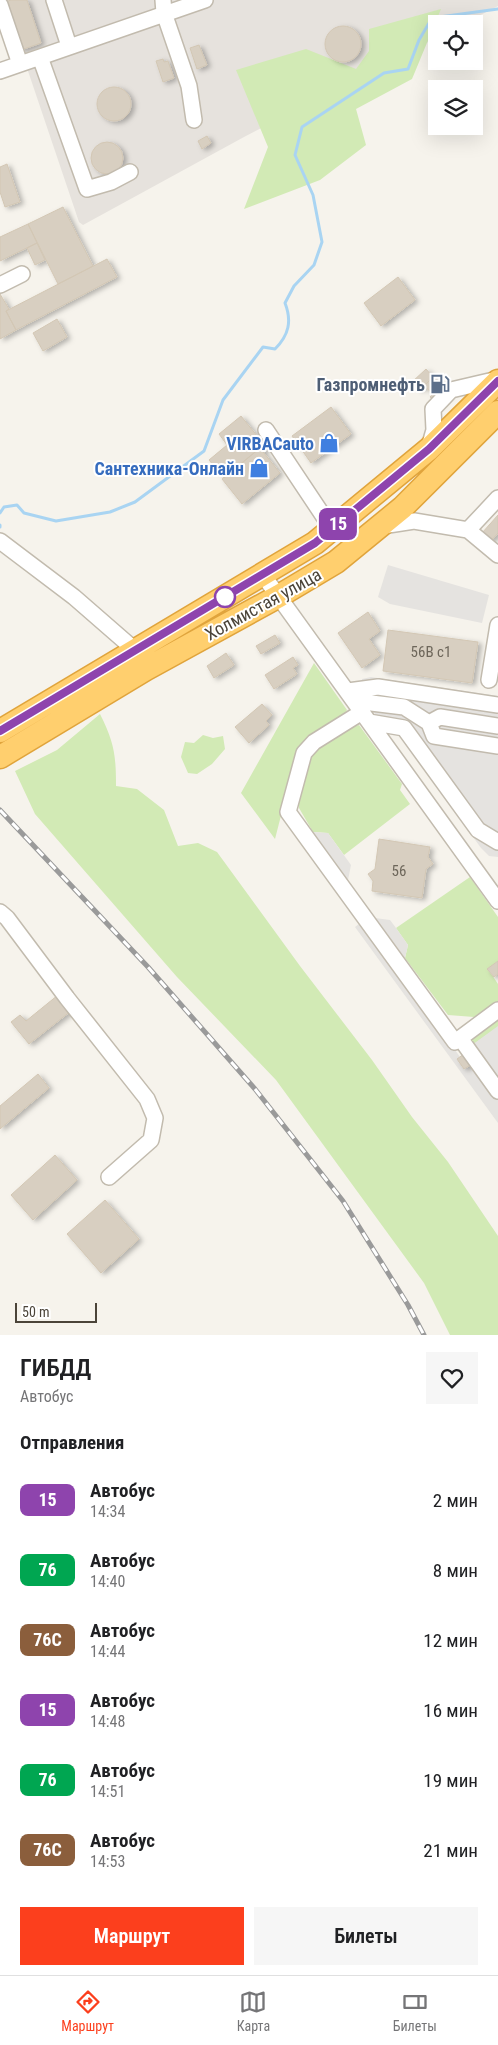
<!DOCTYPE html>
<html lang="ru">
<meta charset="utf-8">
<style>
:root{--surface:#fff;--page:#f6f6f6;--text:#202124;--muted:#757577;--line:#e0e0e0;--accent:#fc3f1d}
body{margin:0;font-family:"Roboto Condensed",sans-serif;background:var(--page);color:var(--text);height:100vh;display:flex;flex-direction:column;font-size:19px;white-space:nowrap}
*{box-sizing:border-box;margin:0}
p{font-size:16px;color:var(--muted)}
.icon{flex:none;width:28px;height:28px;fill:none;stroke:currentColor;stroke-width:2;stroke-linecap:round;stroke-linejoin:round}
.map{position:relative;height:1335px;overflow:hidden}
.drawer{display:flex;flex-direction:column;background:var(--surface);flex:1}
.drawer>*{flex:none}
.badge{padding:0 10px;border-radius:8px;font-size:18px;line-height:32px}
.tools{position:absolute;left:428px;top:15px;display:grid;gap:10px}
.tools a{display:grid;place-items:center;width:55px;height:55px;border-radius:0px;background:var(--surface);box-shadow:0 5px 20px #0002;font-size:25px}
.scale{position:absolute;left:15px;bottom:12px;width:82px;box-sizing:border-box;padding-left:5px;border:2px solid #4b4439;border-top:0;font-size:14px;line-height:18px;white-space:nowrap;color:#4b4439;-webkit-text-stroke:4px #fff;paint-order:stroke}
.map>.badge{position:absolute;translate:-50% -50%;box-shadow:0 0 0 2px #fff}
h2{padding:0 20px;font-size:19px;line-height:45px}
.round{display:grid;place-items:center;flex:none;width:52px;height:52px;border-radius:0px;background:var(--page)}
.headline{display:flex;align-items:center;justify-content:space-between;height:85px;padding:0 20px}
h1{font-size:24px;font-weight:600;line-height:38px}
.primary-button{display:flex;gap:10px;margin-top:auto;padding:10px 20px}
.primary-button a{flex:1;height:58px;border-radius:0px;background:var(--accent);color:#fff;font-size:20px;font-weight:600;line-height:58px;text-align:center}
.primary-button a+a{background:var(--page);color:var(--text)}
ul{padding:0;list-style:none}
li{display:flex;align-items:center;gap:15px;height:70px;padding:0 20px}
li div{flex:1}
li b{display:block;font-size:19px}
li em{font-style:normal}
li .badge{min-width:55px;font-weight:700;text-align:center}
.dock{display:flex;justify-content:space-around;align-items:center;height:70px;border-top:1px solid var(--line);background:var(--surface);font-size:14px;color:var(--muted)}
.dock a{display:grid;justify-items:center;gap:2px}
.dock .on{color:var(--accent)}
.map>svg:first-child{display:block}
.industrial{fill:#e6e2dd}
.green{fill:#d2eab5}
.parking{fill:#e5e3e0}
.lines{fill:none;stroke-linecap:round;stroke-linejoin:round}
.stream{stroke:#a9d4f2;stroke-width:3}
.building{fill:#d8cfc1;stroke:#d3c7b4;filter:url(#shadow)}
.minor-casing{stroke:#c2bbae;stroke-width:18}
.highway-casing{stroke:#e0a43c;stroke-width:25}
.minor{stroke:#fff;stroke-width:15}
.highway{stroke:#ffcf6e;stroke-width:22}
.rail-casing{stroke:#9a9a9a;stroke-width:5}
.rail{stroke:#fff;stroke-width:3;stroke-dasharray:9;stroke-linecap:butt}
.line-casing{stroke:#fff;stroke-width:11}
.line{stroke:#8e44ad;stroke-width:8}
.stop-dot{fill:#fff;stroke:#8e44ad;stroke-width:2.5}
.labels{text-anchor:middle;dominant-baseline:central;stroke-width:4;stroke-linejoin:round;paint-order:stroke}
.number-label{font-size:15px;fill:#6e675b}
.service-label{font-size:18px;font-weight:bold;fill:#4e5e75;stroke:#fff;text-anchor:end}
.shop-label{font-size:18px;font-weight:bold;fill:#366cbe;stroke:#fff;text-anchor:end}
.street-label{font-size:18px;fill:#4b4439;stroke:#fff}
</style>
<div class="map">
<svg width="498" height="1335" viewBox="0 0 498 1335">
<defs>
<filter id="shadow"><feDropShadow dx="3.5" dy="2" stdDeviation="2.5" flood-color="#0004"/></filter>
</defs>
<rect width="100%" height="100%" fill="#f6f3ec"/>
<!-- industrial -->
<path class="industrial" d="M4,0h494v6l-35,18h-27v14l-192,99 -161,88 -4,-3z"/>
<!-- green -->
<path class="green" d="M441,9l-29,70 -56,30 10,36 -46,35 -76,29 24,-62 -32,-77 70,-21 50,20 13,-18v-22z
M314,663l33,47 -4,6 -47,41 -21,82 -34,-46z
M100,714c14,28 16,40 16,72l21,3 27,21 14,36 20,-3 19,9 83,114 72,94 40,57 36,45 50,74v99h-48l-26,-52 -148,-203 -99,-103 -142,-163 -20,-43 42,-21z
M359,725l43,59 -2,6 10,14 -66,51 -16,-22 -15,-1 -14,-24 -1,-10 7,-34 7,-11 12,-9 25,-17z
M203,735l10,3 10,-2 2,13 -13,15 -15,10 -9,-1 -7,-16 4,-15 9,1z
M470,877l28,40v44l-10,8 10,15v17l-24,16 -26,-2 -43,-57 3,-13 -12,-17z
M498,1018v9l-27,19 -2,-5z"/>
<!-- parking -->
<path class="parking" d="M388,565l101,30 -7,28 -92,-19 -12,-7z
M371,677l127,19v161l-9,-1 -8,-8 -76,-106 -33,-31 -12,-15 2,-17z
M313,832l15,1 23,32 -3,15z
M375,918l15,2 6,8 12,17 -3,13z
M363,921l97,136 12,-12 26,-19v97l-143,-196z"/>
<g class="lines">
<!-- stream -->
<path class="stream" d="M0,513l4,-6 13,-2 7,8 32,8 54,-9 25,-10 69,-51 19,-51 40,-53 12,2c14,-14 17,-28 10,-46l9,-17 20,-21 8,-23 -9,-47 -18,-40 7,-28 82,-54 24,-4 11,-29 13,-22 66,-9
M0,525v2"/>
</g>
<!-- building -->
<path class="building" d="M11,0h16l14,43 -20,7 -16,-48z
M325 44a18 18 0 1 1 36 0a18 18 0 1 1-36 0Z
M199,45l8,20 -10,4 -7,-21z
M163,59l1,3 4,-1 6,17 -11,4 -7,-21z
M97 104a17 17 0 1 1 34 0a17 17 0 1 1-34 0Z
M207,136l4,7 -9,6 -4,-8z
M91 158a16 16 0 1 1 32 0a16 16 0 1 1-32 0Z
M7,164l13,38 -15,5 -5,-15v-25z
M63,207l30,59 -35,18 -30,-60z
M28,224l9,19 -37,18v-24z
M37,243l8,17 -10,5 -8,-17z
M107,259l10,18 -101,53 -10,-19z
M398,277l17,23 -34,26 -17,-23z
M0,294l9,15 -3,2 10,19 -16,9z
M57,319l10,18 -24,14 -10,-18z
M426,369l7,8 -13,13 -8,-8z
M432,378l8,8 2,-3 9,8 -12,13 -9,-7 3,-3 -9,-8z
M331,407l20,27 -40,29 -19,-27z
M241,416l26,32 -5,3 -2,-3 -36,30 -15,-18 18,-15 -8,-11z
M260,448l20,25 -38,31 -20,-25z
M498,515v18l-7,8 -9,-8z
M368,612l12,19 -11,8 11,16 -18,13 -24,-35z
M388,630l90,12 -6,41 -89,-12z
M275,635l5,8 -19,11 -5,-8z
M226,653l8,12 -20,13 -7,-12z
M293,657l5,8 -5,3 4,6 -23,15 -9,-14z
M262,704l10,11 -6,6 3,4 -20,18 -14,-16z
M379,839l51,8 -2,10 5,7 -7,5 -4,29 -50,-7 1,-10 -5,-7 7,-5z
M498,961v13l-4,3 -7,-8z
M58,995l13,16 -42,33 -18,-22 9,-7 6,6z
M464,1054l8,10 -8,5 -7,-10z
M38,1074l11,14 -49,41v-23z
M55,1155l22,25 -44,40 -22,-25z
M105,1200l34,39 -38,34 -34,-39z"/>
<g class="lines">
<defs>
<path id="minor" d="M54,0l15,46
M163,0l1,13 25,73 5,34
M0,5l20,59
M40,57l47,132 24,-7 19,-10
M0,71l205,-71
M0,285l22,-11
M266,430l66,99
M429,447l5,-17 -1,-21 18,-19 47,-11
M382,526l32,-5 54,9 30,-32
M468,530l30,25
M0,541l74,56 62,54
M263,575l235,326
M489,680l9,-55
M348,691l30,-4 120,18
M355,701l49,6 25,16 11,-6 58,9
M362,712l-48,30 -10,11 -16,59 167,230 43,-32
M369,722l35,6 74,102 20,12
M429,723l5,13 64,10
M0,912l7,6 60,80 80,101 8,19 -4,22 -42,37
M460,1038l38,53"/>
<path id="highway" d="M0,731l315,-188 114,-94 69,-68
M0,757l146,-88 133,-73 57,-34 66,-54 96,-96"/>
</defs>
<!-- minor casing -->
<use href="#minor" class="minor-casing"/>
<!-- highway casing -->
<use href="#highway" class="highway-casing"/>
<!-- minor -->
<use href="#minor" class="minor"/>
<!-- highway -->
<use href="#highway" class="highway"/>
<defs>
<path id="rail" d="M0,810l148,157 107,122 88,112 65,104 16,30"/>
</defs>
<!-- rail casing -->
<use href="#rail" class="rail-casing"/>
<!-- rail -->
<use href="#rail" class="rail"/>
</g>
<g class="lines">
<defs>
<path id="line" d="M0,731l315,-188 114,-94 69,-68"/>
</defs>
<!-- line casing -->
<use href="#line" class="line-casing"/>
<!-- line -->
<use href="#line" class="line"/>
</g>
<!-- icons -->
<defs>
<symbol id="fuel-bare" viewBox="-9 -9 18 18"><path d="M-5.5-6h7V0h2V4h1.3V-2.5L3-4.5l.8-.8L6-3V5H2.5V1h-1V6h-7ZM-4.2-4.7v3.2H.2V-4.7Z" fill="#5c6f8a" stroke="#fff" stroke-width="2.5" paint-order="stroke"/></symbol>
<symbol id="shop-bare" viewBox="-9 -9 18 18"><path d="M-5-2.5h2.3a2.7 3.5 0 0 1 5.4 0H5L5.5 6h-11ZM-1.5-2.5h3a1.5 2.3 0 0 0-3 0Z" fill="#3f7fe0" stroke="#fff" stroke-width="2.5" paint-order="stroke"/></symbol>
</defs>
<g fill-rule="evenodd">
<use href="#fuel-bare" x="426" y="370" width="28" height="28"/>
<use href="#shop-bare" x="315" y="429" width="28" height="28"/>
<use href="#shop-bare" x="245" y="454" width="28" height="28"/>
</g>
<!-- markers -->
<circle class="stop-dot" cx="225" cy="597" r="10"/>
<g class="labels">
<!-- number labels -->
<g class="number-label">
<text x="431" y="652">56В с1</text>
<text x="399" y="871">56</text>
</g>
<!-- service labels -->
<g class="service-label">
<text x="425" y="384">Газпромнефть</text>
</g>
<!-- shop labels -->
<g class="shop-label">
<text x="314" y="443">VIRBACauto</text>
<text x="244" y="468">Сантехника-Онлайн</text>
</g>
<!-- street labels -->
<g class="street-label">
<text transform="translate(263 604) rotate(-29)">Холмистая улица</text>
</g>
</g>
</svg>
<div class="tools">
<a><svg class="icon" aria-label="locate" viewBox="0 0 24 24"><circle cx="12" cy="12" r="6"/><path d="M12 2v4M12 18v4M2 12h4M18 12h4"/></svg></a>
<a><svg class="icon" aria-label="layers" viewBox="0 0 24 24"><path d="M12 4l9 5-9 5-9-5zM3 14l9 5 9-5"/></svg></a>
</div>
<div class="scale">50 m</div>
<b class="badge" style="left:338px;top:524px;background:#8e44ad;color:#fff">15</b>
</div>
<section class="drawer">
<div class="headline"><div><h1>ГИБДД</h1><p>Автобус</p></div><a class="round"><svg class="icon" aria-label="heart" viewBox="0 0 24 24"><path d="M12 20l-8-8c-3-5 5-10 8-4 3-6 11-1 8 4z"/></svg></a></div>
<h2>Отправления</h2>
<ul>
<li><span class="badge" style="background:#8e44ad;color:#fff">15</span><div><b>Автобус</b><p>14:34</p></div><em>2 мин</em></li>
<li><span class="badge" style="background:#00a651;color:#fff">76</span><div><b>Автобус</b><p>14:40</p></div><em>8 мин</em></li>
<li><span class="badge" style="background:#8b5e3c;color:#fff">76С</span><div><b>Автобус</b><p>14:44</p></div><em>12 мин</em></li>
<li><span class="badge" style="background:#8e44ad;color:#fff">15</span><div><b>Автобус</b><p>14:48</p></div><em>16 мин</em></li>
<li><span class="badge" style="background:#00a651;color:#fff">76</span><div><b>Автобус</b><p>14:51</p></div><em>19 мин</em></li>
<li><span class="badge" style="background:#8b5e3c;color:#fff">76С</span><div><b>Автобус</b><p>14:53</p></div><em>21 мин</em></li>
</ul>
<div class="primary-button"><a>Маршрут</a><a>Билеты</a></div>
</section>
<nav class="dock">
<a class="on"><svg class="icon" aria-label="directions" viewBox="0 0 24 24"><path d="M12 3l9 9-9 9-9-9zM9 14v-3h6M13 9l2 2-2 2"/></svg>Маршрут</a>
<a><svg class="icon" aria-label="map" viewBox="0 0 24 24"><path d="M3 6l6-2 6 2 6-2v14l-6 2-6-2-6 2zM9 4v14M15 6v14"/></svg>Карта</a>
<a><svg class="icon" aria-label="tickets" viewBox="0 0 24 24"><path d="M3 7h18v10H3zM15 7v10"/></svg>Билеты</a>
</nav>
